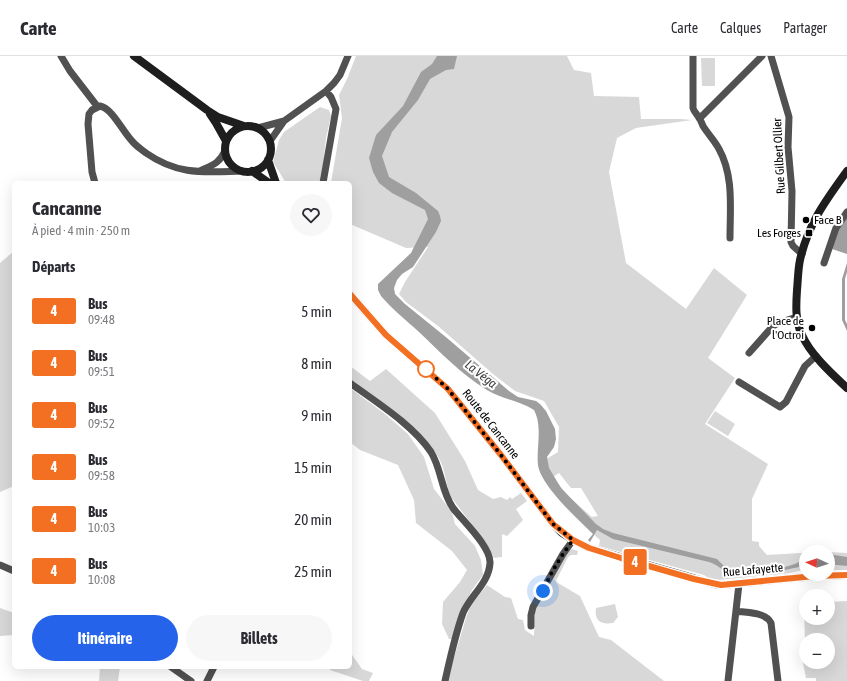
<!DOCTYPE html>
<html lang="fr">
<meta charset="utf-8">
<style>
:root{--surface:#fff;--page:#f7f7f7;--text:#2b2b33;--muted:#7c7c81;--line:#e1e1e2;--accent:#2563eb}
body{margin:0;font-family:"Asap Condensed",sans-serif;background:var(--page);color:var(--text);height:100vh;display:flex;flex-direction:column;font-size:15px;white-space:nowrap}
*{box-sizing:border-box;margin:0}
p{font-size:13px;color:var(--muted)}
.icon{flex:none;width:22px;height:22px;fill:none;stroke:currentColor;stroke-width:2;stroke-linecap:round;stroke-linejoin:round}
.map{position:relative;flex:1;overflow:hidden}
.side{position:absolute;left:12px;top:125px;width:340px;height:488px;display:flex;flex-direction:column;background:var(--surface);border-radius:6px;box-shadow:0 4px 16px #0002}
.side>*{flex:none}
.badge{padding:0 8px;border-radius:3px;font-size:14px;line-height:26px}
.needle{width:26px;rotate:274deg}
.tools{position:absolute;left:799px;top:489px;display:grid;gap:8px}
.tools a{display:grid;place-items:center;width:36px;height:36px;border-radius:50%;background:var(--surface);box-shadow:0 4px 16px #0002;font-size:20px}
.you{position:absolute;width:20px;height:20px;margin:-10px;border:3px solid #fff;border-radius:50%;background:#1a73e8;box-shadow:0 0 0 6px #1a73e833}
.map>.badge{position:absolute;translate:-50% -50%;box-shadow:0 0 0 2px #fff}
h2{padding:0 20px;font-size:15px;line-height:36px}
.round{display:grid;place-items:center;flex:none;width:42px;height:42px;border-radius:21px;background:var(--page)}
.headline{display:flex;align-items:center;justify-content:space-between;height:68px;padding:0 20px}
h1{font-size:19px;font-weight:700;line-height:30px}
.cta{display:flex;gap:8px;margin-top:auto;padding:8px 20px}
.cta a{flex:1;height:46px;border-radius:24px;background:var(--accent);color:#fff;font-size:16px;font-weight:700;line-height:46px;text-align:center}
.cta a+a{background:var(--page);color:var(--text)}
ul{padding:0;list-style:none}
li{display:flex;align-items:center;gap:12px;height:52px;padding:0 20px}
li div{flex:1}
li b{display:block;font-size:15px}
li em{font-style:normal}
li .badge{min-width:44px;font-weight:700;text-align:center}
header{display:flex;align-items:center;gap:24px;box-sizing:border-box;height:56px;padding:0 20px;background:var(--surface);border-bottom:1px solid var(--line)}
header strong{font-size:19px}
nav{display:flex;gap:22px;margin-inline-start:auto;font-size:14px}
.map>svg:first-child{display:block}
.green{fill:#d8d8d8;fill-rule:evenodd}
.water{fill:#9f9f9f}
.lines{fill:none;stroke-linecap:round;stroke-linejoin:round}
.minor{stroke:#515151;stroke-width:7}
.secondary{stroke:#1e1e1e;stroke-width:8}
.line-casing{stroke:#fff;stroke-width:9}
.line{stroke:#f37023;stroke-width:6}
.walk{stroke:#000;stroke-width:4;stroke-dasharray:0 7.2}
.poi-dot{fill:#000;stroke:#fff;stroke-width:1.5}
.stop-dot{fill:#fff;stroke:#f37023;stroke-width:2}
.labels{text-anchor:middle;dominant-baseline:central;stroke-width:4;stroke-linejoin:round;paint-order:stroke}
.street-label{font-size:12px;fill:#000;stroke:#fff}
.poi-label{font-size:12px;fill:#000;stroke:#fff;text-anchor:end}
.water-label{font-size:13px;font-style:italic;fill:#404040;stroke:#fff}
</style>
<header>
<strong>Carte</strong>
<nav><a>Carte</a><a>Calques</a><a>Partager</a></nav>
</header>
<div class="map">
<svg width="847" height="625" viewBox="0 0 847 625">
<rect width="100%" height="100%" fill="#fff"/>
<!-- green -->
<path class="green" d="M356,0h211l7,14 17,3 3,23 45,1 2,22h40l11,1 -56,8 -19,10 -8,34 17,91 60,46 28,-41 33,27 -39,63 27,20 -30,46 63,40 -16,35v42l7,1v4l8,9 50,-3h-11v17l-15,4 -74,7h-5l-8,-5 -105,-29 1,-6c-19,-17 -57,-51 -62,-76l20,-12 1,-25 -15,-26 -29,-10 -22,-17 -55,-48 -32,-24 -7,-8 6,-12 23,-35 -22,1 -56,-24v-41h-19l11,-65 -3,-23 8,-16zM559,417l12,15h10l17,28 -6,1 -24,-21 -15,-19z
M701,2h14v28h-13z
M320,51l9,3 2,6 -5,22 -5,45h-35l-13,-21 6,-22 5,-8z
M14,195v235l-14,6v-229z
M350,310l20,15 16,-12 49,44 30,48 13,29 15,9 8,-2 6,3 3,-3 2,2 9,-6 6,8 -11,8 7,11 -16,16 -5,-2v23l-8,1 -8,-15 -35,-46c-4,-10 -5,-19 -8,-29 -2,-7 -6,-14 -11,-20l-82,-68z
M350,332l35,26 23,20 16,23 10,32 18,23 3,12 20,22 6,14 2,15 -11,15 -12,25 -8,24h-3l-7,-15 1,-22 17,-20 7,-12 -15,-19 -36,-28 -2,-23 -16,-35 -38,-15 -10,-8z
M715,355l20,13 -7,12 -21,-13z
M572,493l6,2 -1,4h-6l-3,2 -12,24 2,2 22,13 19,41 12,3 53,41h-217l19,-63 5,-13 16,-20 18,12 6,1 7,21 5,1 2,10 9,6 1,-25 27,-55z
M828,496l19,1v17h-19z
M847,545v80h-31v-3h-10l-6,-30 5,-2 -1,-43h2v15h22v-16zM806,584h22v22h-22z
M615,548l3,13 -5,6c-12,2 -19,-2 -17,-15z
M0,552l14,5v22l-14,1z
M350,596l12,17 11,4 -4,8h-6l-33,-11 1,-3h19z
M100,611h20l-2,14h-19z"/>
<!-- water -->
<path class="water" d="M437,0h20l-3,13 -8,1 -16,9 -12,21 -26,32 -10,24 7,21 27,16 22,18 2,5 1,5 -5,11 -23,35 -11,7 -5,6 -3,8 1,6 10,10 42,34 62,53 9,6 18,4 4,3 6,7 9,18 1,10 -2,8 -7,10 2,11 12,20 35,36 7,5 10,4 104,26 11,11 9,1 33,-5 15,1 10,-3 11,-6v7c-15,5 -64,13 -78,7 -7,-2 -11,-8 -19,-10l-96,-23 -16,-9 -7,12 -2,-2 5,-6c-15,-15 -52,-48 -55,-69 -2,-17 5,-38 -4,-55 -14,-9 -32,-11 -47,-20 -26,-16 -47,-38 -68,-58 -13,-12 -27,-23 -38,-36l-3,-6v-6l33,-31 17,-34 -3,-9 -33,-17 -13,-10 -6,-11 -4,-14 7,-23 27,-29 18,-34 11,-8z
M847,160v38l-15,-5 8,-23z
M847,207v9l-2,7v41l2,4v7l-5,-11v-41z
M828,498l19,3v9l-19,-2z"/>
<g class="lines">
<!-- minor -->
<path class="minor" d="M61,0l9,15 27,35
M693,0v52c1,4 4,6 6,10 2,2 3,6 4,8 5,8 12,15 16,23 15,27 11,59 11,89
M771,0l18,61 -1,30 4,44 -1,51 2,4 9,8
M700,62l62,-62
M258,72l26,-7
M270,85l14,-20 42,-30 8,-8 6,-8 8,-19
M200,115c12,-6 19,-7 25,-20
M95,127l-3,-11 -4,-48 1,-10 3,-4 8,-4c12,2 23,26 32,35 4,5 9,8 14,12 33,23 59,19 96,18
M323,127l13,-74 -5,-12 -5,-6
M824,207l12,-35 11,-16
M749,297l24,-27 5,-3 19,-6
M739,326l41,25 6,-5 19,-36 11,-10
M350,327c26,19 63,42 81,69 11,18 10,39 22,56 10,13 38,39 37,55 -1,20 -20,33 -27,50 -8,22 -13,46 -18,68
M0,509l14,6
M736,555c11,2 30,1 35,12l7,58
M531,570v-11l2,-8 30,-53 10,-14
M171,611l20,14
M207,625l7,-14
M728,625l11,-97"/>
<!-- secondary -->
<path class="secondary" d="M134,0l73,54 11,7 26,9
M210,58l6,9 10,18
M225 93a23 23 0 1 1 46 0a23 23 0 1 1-46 0Z
M268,104l8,23
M252,115l17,12
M847,115c-21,29 -39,53 -47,89 -2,9 -2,20 -3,30 -1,15 -2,31 5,45 8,19 30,39 45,53
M350,238l36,41 62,54 53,66 52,69 9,9 11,7 16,8 125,36 7,1 94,-9 32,-1"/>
</g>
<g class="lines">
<defs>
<path id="line" d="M350,238l36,41 62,54 53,66 52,69 20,16 16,8 32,10 73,21 27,6 94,-9 32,-1"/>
</defs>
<!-- line casing -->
<use href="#line" class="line-casing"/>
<!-- line -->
<use href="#line" class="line"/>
<!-- walk -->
<path class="walk" d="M426,313l22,20 53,66 52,69 20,16c-12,16 -22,32 -30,51"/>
</g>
<!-- markers -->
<g class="poi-dot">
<circle cx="806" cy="164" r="4"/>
<rect x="805" y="173" width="8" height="8" rx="2"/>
<circle cx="812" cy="272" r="4"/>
</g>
<circle class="stop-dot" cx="426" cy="313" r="8"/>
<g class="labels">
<!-- street labels -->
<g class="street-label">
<text transform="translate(779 100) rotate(-93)">Rue Gilbert Ollier</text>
<text transform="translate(491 368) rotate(52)">Route de Cancanne</text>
<text transform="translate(753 514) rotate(-5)">Rue Lafayette</text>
</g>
<!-- poi labels -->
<g class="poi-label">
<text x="814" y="164" text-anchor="start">Face B</text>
<text x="801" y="177">Les Forges</text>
<text x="804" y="265">Place de<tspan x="804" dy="14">l'Octroi</tspan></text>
</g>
<!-- water labels -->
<g class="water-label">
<text transform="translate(481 318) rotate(38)">La Véga</text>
</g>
</g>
</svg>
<div class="tools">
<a><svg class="needle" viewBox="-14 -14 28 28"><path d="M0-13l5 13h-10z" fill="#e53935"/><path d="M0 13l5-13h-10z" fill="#7c7c81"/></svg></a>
<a>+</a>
<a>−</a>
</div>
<div class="you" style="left:543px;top:535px"></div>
<b class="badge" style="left:635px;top:506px;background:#f37023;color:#fff">4</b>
<section class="side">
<div class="headline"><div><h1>Cancanne</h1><p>À pied · 4 min · 250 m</p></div><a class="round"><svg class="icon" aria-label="heart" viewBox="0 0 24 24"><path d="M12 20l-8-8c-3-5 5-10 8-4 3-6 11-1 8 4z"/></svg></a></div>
<h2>Départs</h2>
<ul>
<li><span class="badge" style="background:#f37023;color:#fff">4</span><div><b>Bus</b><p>09:48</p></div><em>5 min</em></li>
<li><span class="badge" style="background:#f37023;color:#fff">4</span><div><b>Bus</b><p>09:51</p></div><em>8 min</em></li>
<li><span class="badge" style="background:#f37023;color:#fff">4</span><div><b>Bus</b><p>09:52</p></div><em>9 min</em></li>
<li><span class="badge" style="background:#f37023;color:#fff">4</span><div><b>Bus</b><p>09:58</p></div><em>15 min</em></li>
<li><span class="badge" style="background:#f37023;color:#fff">4</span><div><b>Bus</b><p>10:03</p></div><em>20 min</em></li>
<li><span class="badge" style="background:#f37023;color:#fff">4</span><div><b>Bus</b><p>10:08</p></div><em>25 min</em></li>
</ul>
<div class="cta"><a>Itinéraire</a><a>Billets</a></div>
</section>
</div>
